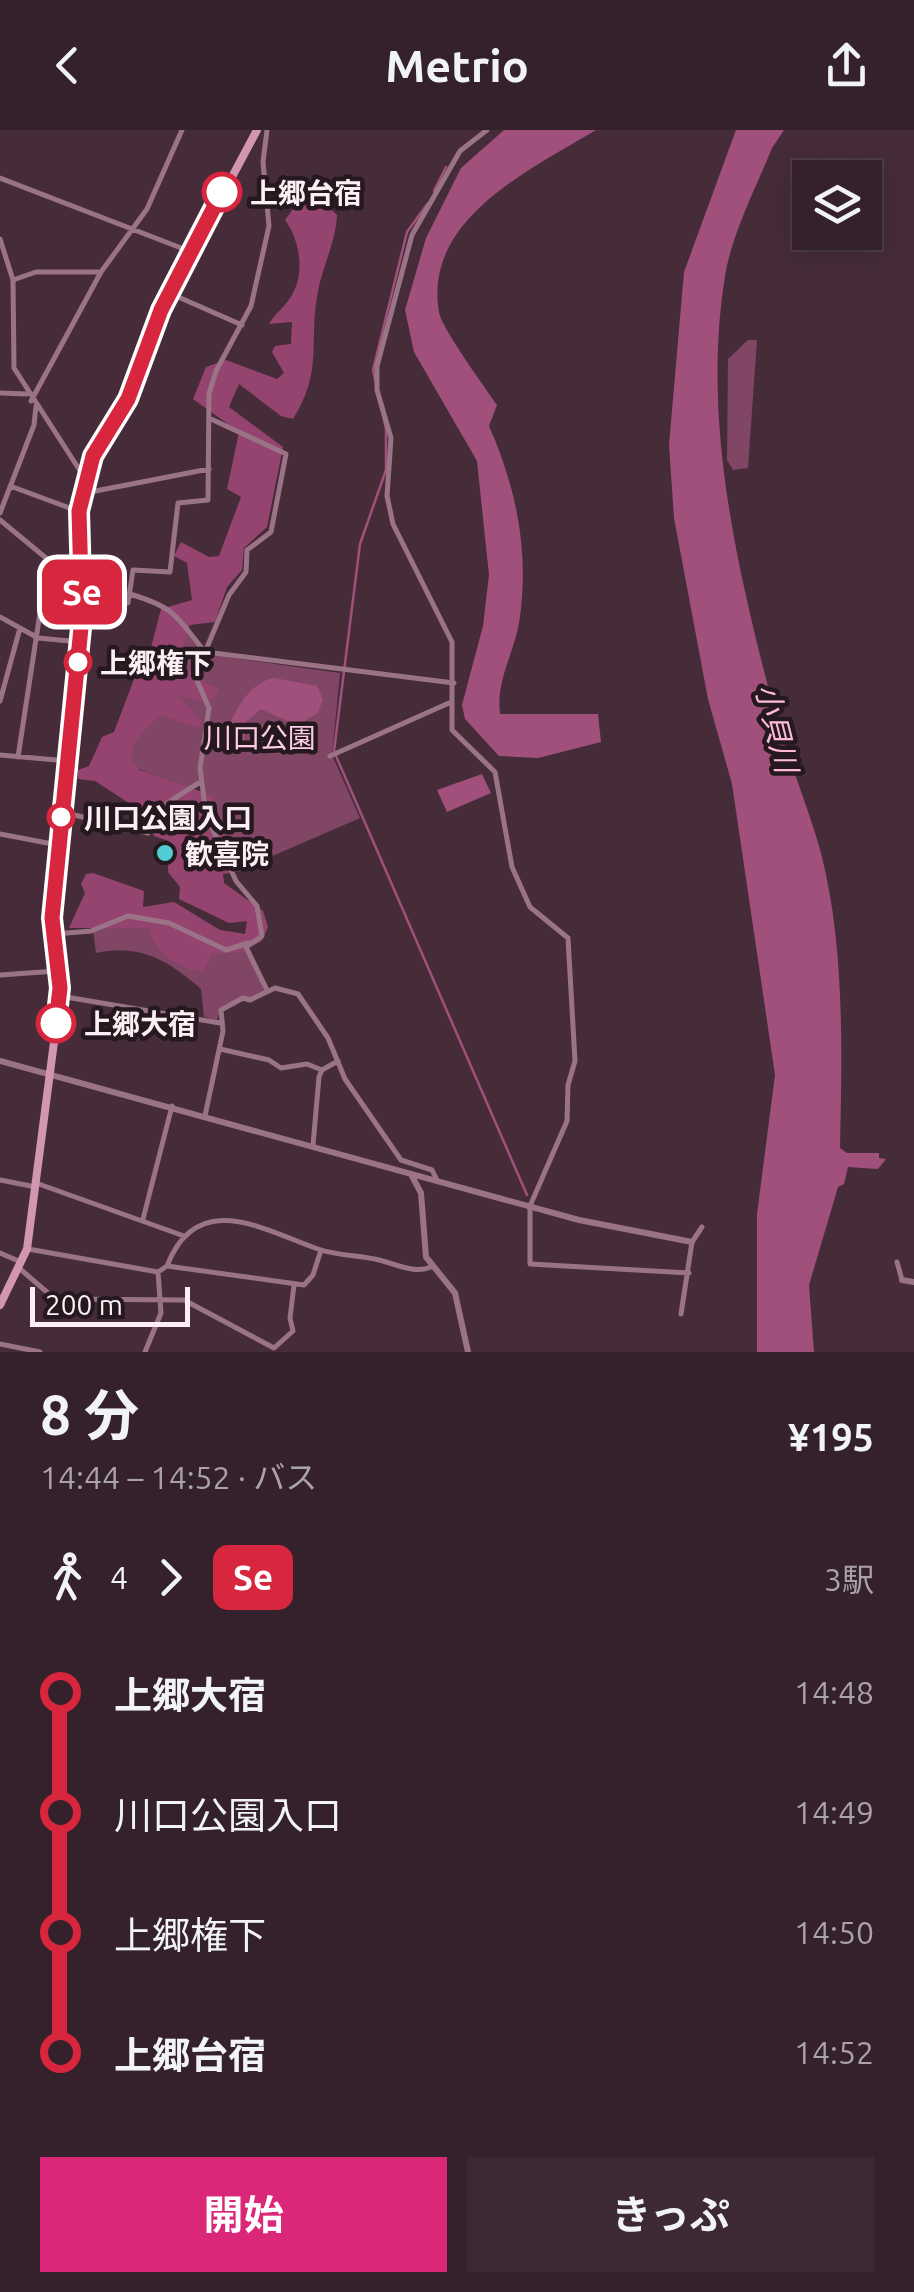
<!DOCTYPE html>
<html lang="ja">
<meta charset="utf-8">
<style>
:root{--surface:#34212b;--page:#3c2933;--text:#f1f3f6;--muted:#a9a3a9;--line:#4e3e47;--accent:#db2777}
body{margin:0;font-family:Ubuntu,"Noto Sans JP",sans-serif;background:var(--page);color:var(--text);height:100vh;display:flex;flex-direction:column;font-size:38px;white-space:nowrap}
*{box-sizing:border-box;margin:0}
p{font-size:32px;color:var(--muted)}
.icon{flex:none;width:55px;height:55px;fill:none;stroke:currentColor;stroke-width:2;stroke-linecap:round;stroke-linejoin:round}
.map{position:relative;height:1222px;overflow:hidden}
.drawer{display:flex;flex-direction:column;background:var(--surface);flex:1}
.drawer>*{flex:none}
.badge{padding:0 20px;border-radius:15px;font-size:35px;line-height:65px}
.fabs{position:absolute;left:792px;top:30px;display:grid;gap:20px}
.fabs a{display:grid;place-items:center;width:90px;height:90px;border-radius:0px;background:var(--surface);box-shadow:0 5px 25px #0003,0 0 0 2px var(--line);font-size:50px}
.scale{position:absolute;left:30px;bottom:25px;width:160px;box-sizing:border-box;padding-left:10px;border:5px solid #fdeef5;border-top:0;font-size:28px;line-height:35px;white-space:nowrap;color:#fdeef5;-webkit-text-stroke:8px #25181e;paint-order:stroke}
.map>.badge{position:absolute;translate:-50% -50%;box-shadow:0 0 0 5px #fff}
.legs{display:flex;align-items:center;gap:15px;height:110px;padding:0 40px;font-size:32px}
.legs p{margin-inline-start:auto}
.head{display:flex;align-items:center;justify-content:space-between;height:170px;padding:0 40px}
h1{font-size:55px;font-weight:700;line-height:75px}
.primary-button{display:flex;gap:20px;margin-top:auto;padding:20px 40px}
.primary-button a{flex:1;height:115px;border-radius:0px;background:var(--accent);color:#fff;font-size:40px;font-weight:700;line-height:115px;text-align:center}
.primary-button a+a{background:var(--page);color:var(--text)}
ul{padding:0 40px;list-style:none}
li{display:flex;align-items:center;gap:35px;height:120px;font-size:38px}
li i{display:grid;place-items:center;width:15px;height:100%;margin:0 12px;background:currentColor}
li i::after{content:'';width:25px;height:25px;margin:-12px;border:8px solid;border-radius:50%;background:var(--surface)}
li p{margin-inline-start:auto}
li:first-child i{background:linear-gradient(#0000 50%,currentColor 0)}
li:last-child i{background:linear-gradient(currentColor 50%,#0000 0)}
header{display:flex;justify-content:space-between;align-items:center;height:130px;padding:0 40px;background:var(--surface);font-size:45px;font-weight:700}
.map>svg:first-child{display:block}
.green{fill:#814665}
.forest{fill:#954470}
.water{fill:#a1507b}
.lines{fill:none;stroke-linecap:round;stroke-linejoin:round}
.stream{stroke:#a1507b;stroke-width:2.5}
.minor{stroke:#9a7486;stroke-width:5}
.tertiary{stroke:#9a7486;stroke-width:6}
.secondary{stroke:#d296b3;stroke-width:8}
.line-1-casing{stroke:#fff;stroke-width:22}
.line-1{stroke:#d7263d;stroke-width:15}
.stop-1-dot{fill:#fff;stroke:#d7263d;stroke-width:5}
.poi-dot{fill:#51ccd1;stroke:#25181e;stroke-width:4}
.labels{text-anchor:middle;dominant-baseline:central;stroke-width:9;stroke-linejoin:round;paint-order:stroke}
.stop-label{font-size:28px;font-weight:bold;fill:#fdeef5;stroke:#25181e;text-anchor:start}
.park-label{font-size:28px;fill:#fccde3;stroke:#25181e}
.poi-label{font-size:28px;font-weight:bold;fill:#fdeef5;stroke:#25181e;text-anchor:start}
.water-label{font-size:30px;font-style:italic;fill:#feb9da;stroke:#25181e}
</style>
<header><svg class="icon" aria-label="back" viewBox="0 0 24 24"><path d="M15 5l-7 7 7 7"/></svg>Metrio<svg class="icon" aria-label="share" viewBox="0 0 24 24"><path d="M12 15V3M7 8l5-5 5 5M5 13v7h14v-7"/></svg></header>
<div class="map">
<svg width="914" height="1222" viewBox="0 0 914 1222">
<rect width="100%" height="100%" fill="#462c39"/>
<!-- green -->
<path class="green" d="M748,210h9l-9,128 -15,2 -6,-10 1,-101z
M187,499l17,25 136,19 -8,82 28,63 -129,56 -31,-94 -20,14 -11,-13 -45,-18z
M126,787l120,30 21,43c-18,15 -42,2 -50,30l-13,-3 -3,-28c-32,-28 -61,-46 -105,-36l-3,-23z"/>
<!-- forest -->
<path class="forest" d="M305,63l10,1 22,21c-1,26 -14,50 -19,76 -10,50 6,79 -25,128l-12,-3 -42,-32 -10,23 54,40 -16,80 -23,21 -2,22 -15,17 -12,35 -25,3c-17,35 -4,51 29,64l-6,10 -21,1 -16,-6 26,27 -4,7 -37,-13c-16,14 -31,25 -29,48l8,7 71,25 29,63 12,7 -5,5 -24,4 1,9 39,28 5,16 -6,14 -22,11 -28,2 -9,18c-27,-5 -46,-17 -54,-44h-80l16,-35 -4,-9 5,-10 7,-1 51,18 -1,16 31,-5 46,28 25,4 2,-13 -18,2 -50,-24 1,-12 -12,-15 1,-31 -15,-5 -19,-29 -40,-26 -17,-2v-9l11,-4 13,-29 12,-5 22,-58 9,-3 16,-62 31,-9 -5,-37 -13,-7 7,-14 28,15 10,-1 22,-59 -14,-8 12,-57 -46,-33 13,-32 20,-7 51,19 7,-6 -12,-21 3,-6 16,-2 1,-22 -23,2c6,-11 15,-16 21,-26 16,-23 10,-58 -5,-78z"/>
<!-- water -->
<path class="water" d="M504,0h92c-64,39 -173,88 -157,182 3,17 46,75 58,93l-8,21c28,63 41,129 30,197 -6,33 -23,57 -19,91h98l3,28 -63,16 -39,-2 -34,-37 -3,-14 21,-79 6,-51 -12,-114 -63,-109 -9,-42 21,-72 35,-70z
M736,0h48l-12,18c-16,40 -40,85 -47,128 -23,143 11,287 47,426 13,51 35,100 49,151 24,94 21,199 19,295l7,5h32v5l7,1 -8,10 -30,-2 -4,17 -6,3 -29,98 5,67h-57v-138l18,-139 -43,-291 -24,-85 -34,-181 -5,-73 15,-173z
M274,548l43,8 6,13 -5,14 -21,12 -36,-16 -15,13 -2,19 -13,1 -4,-9c7,-22 23,-51 47,-55z
M482,644l9,19 -44,19 -10,-22z"/>
<g class="lines">
<!-- stream -->
<path class="stream" d="M434,61l12,-24
M334,621l26,-207 26,-74v-41l-13,-59 34,-138 21,-29
M336,626l191,439"/>
<!-- minor -->
<path class="minor" d="M487,0l-27,21 -48,84 -35,131v24l14,48 -4,58 6,28 59,118v88l43,42 17,95 18,40 38,31 7,123 -7,24 -1,36 -37,85v58l159,9
M0,48l189,73
M0,109l13,41 1,88 72,112
M13,150l23,-8h65
M169,163l73,32
M0,263l27,1
M31,271l70,-129 46,-63 35,-79
M211,289l75,35 -15,78 -24,18 -1,22 -17,23 -24,57 249,31
M10,356l68,25
M85,363l124,-24
M0,383l34,-88 2,-19
M0,390l46,38 1,9 -29,190
M130,464c46,14 45,21 75,58l-11,22 15,34 -9,60 6,46 30,67 21,25 5,30 -16,11 21,43
M82,469l46,4 5,-33 37,2 8,-69 30,-3 1,-106 7,-23 35,-65 18,-80 -6,-64 4,-32
M0,487l38,21 42,4
M0,571l20,-73
M0,625l68,6
M330,626l119,-53
M62,682l86,21
M141,700c12,-18 39,-36 58,-47
M0,704l58,11
M55,804l36,-3 37,-15 41,7 57,27 22,-7
M0,845l57,-4
M60,866l160,27
M220,919l49,11 12,8 26,-4 15,6
M205,986l18,-85 -2,-21 22,-12 7,2 25,-12 23,6 30,44 17,41 56,81 31,10 5,10
M313,1015l6,-68 3,-7 16,-9
M0,1050l36,7
M36,1053l148,53
M143,1089l29,-113
M28,1119l130,23 9,-6 137,19 9,-10 8,-25
M0,1123l21,9
M897,1132l5,18
M167,1136c30,-78 97,-36 151,-17 20,7 41,6 61,11 17,4 35,14 52,7
M19,1138l36,31 129,1 90,48 19,-17 -3,-13 4,-33
M681,1184l11,-72 10,-15
M0,1214l40,8
M145,1222l16,-39 -3,-41"/>
<!-- tertiary -->
<path class="tertiary" d="M0,931l579,159 113,22
M412,1046l9,17 5,64 29,36 13,59
M902,1150l12,2"/>
<!-- secondary -->
<path class="secondary" d="M0,1175l27,-56 33,-253 -8,-78 30,-300 -3,-107 14,-55 36,-57 32,-89 96,-180"/>
</g>
<g class="lines">
<defs>
<path id="line-1" d="M56,893l4,-35 -8,-70 30,-300 -3,-107 14,-55 35,-57 33,-89 61,-118"/>
</defs>
<!-- line-1 casing -->
<use href="#line-1" class="line-1-casing"/>
<!-- line-1 -->
<use href="#line-1" class="line-1"/>
</g>
<!-- markers -->
<g class="stop-1-dot">
<circle cx="222" cy="62" r="18"/>
<circle cx="78" cy="532" r="12"/>
<circle cx="61" cy="687" r="12"/>
<circle cx="56" cy="893" r="18"/>
</g>
<circle class="poi-dot" cx="165" cy="723" r="10"/>
<g class="labels">
<!-- stop labels -->
<g class="stop-label">
<text x="250" y="62">上郷台宿</text>
<text x="100" y="532">上郷権下</text>
<text x="84" y="687">川口公園入口</text>
<text x="84" y="893">上郷大宿</text>
</g>
<!-- park labels -->
<g class="park-label">
<text x="260" y="607">川口公園</text>
</g>
<!-- poi labels -->
<g class="poi-label">
<text x="185" y="723">歓喜院</text>
</g>
<!-- water labels -->
<g class="water-label">
<text transform="translate(777 598) rotate(76)">小貝川</text>
</g>
</g>
</svg>
<div class="fabs">
<a><svg class="icon" aria-label="layers" viewBox="0 0 24 24"><path d="M12 4l9 5-9 5-9-5zM3 14l9 5 9-5"/></svg></a>
</div>
<div class="scale">200 m</div>
<b class="badge" style="left:82px;top:462px;background:#d7263d;color:#fff">Se</b>
</div>
<section class="drawer">
<div class="head"><div><h1>8 分</h1><p>14:44 – 14:52 · バス</p></div><b>¥195</b></div>
<div class="legs"><svg class="icon" aria-label="walk" viewBox="0 0 24 24"><circle cx="13" cy="4" r="2"/><path d="M13 8l-2 6 4 7M11 14l-3 7M7 12l3-4h3l4 4"/></svg>4<svg class="icon" aria-label="forward" viewBox="0 0 24 24"><path d="M9 5l7 7-7 7"/></svg><b class="badge" style="background:#d7263d;color:#fff">Se</b><p>3駅</p></div>
<ul>
<li><i style="color:#d7263d"></i><b>上郷大宿</b><p>14:48</p></li>
<li><i style="color:#d7263d"></i><span>川口公園入口</span><p>14:49</p></li>
<li><i style="color:#d7263d"></i><span>上郷権下</span><p>14:50</p></li>
<li><i style="color:#d7263d"></i><b>上郷台宿</b><p>14:52</p></li>
</ul>
<div class="primary-button"><a>開始</a><a>きっぷ</a></div>
</section>
